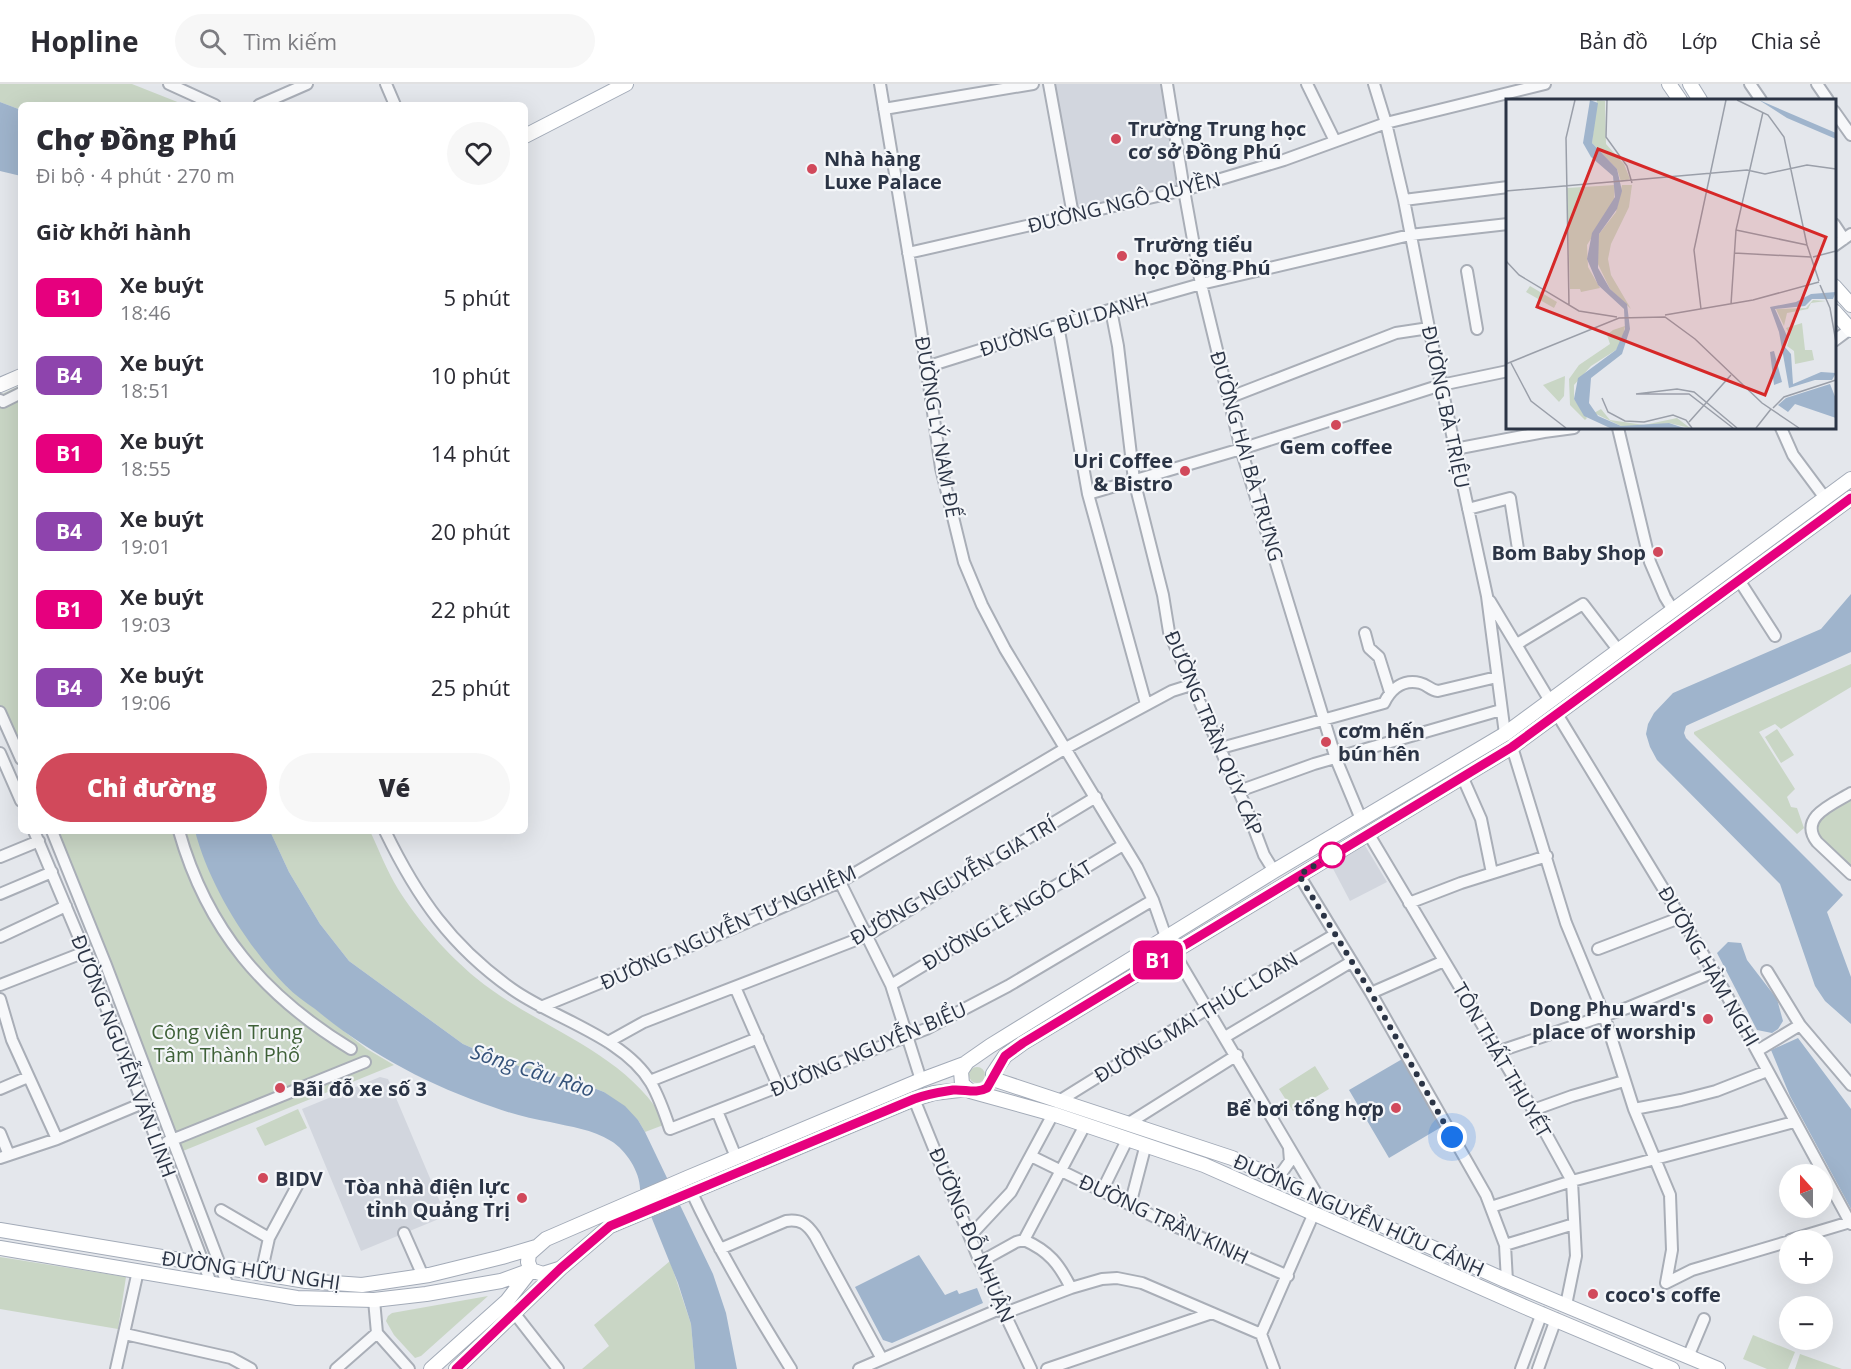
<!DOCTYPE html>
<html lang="vi">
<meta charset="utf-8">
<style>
:root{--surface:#fff;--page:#f7f7f7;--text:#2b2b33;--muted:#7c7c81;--line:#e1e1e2;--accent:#d1495b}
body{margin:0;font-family:"Open Sans",sans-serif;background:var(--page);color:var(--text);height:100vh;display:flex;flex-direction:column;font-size:22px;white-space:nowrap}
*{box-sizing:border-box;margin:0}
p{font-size:20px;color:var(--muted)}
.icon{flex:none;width:33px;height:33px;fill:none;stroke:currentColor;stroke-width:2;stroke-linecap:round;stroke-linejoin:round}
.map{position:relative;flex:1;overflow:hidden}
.sheet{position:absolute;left:18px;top:18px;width:510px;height:732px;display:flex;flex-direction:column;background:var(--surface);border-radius:9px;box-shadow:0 6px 24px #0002}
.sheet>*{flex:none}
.badge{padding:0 12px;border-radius:9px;font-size:21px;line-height:39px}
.needle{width:39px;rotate:339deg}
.tools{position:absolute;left:1779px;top:1080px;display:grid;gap:12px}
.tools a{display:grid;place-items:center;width:54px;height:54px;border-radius:50%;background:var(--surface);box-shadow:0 6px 24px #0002;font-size:30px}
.you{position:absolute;width:30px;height:30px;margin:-15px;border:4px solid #fff;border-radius:50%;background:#1a73e8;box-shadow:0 0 0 9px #1a73e833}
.map>.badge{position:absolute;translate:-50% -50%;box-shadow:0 0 0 3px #fff}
h2{padding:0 18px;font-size:22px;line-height:54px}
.round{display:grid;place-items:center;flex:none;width:63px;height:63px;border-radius:32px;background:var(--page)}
.summary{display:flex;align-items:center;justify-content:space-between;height:102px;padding:0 18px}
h1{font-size:28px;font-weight:800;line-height:45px}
.action{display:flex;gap:12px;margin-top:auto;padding:12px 18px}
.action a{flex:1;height:69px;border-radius:36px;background:var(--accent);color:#fff;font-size:24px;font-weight:800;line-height:69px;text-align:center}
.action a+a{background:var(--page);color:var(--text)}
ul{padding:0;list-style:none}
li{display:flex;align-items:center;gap:18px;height:78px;padding:0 18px}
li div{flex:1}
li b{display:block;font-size:22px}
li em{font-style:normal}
li .badge{min-width:66px;font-weight:700;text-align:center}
header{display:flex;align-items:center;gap:36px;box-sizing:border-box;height:84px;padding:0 30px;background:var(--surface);border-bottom:2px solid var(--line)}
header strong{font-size:28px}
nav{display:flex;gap:33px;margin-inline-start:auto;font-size:21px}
.search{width:420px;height:54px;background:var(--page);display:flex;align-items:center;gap:15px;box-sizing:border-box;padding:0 21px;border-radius:33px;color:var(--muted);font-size:22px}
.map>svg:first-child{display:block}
.built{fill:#d2d6de}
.green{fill:#c9d6c5}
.water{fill:#9fb4cc}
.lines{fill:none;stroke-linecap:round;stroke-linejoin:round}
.minor-casing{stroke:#a9aeb7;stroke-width:14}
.major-casing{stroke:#a3abb8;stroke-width:16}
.minor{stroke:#f7f8fa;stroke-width:10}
.major{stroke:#fff;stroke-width:14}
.line-casing{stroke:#fff;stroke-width:14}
.line{stroke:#e6007e;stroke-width:9}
.walk{stroke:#2b3445;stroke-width:6;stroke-dasharray:0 10.8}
.poi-dot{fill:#d1495b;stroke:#f4f6f9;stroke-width:2}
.stop-dot{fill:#fff;stroke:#e6007e;stroke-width:3}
.labels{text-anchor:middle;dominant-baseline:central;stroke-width:4.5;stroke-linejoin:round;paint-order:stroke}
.poi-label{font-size:20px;font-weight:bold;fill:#2b3445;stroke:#f4f6f9;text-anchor:start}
.street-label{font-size:20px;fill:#2b3445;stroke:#f4f6f9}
.park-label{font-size:20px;fill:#3f6138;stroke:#f4f6f9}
.water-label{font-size:21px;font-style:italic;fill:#34527a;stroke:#f4f6f9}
.inset-road{fill:none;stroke:#9a9fa9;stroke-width:1.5}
.view{fill:#d62828;fill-opacity:0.15;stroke:#d62828;stroke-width:3}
.inset-edge{fill:none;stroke:#2b3445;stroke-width:3}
</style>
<header>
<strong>Hopline</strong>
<div class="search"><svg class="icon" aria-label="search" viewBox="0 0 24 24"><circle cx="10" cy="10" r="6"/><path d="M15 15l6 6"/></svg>Tìm kiếm</div>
<nav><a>Bản đồ</a><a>Lớp</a><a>Chia sẻ</a></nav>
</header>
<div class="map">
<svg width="1851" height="1285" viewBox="0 0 1851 1285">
<rect width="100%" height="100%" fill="#e4e7ec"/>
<!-- built -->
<path class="built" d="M1053,0h108l16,104 -102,22z
M1364,760l23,38 -37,19 -20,-38z
M380,993l8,2 58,137 -85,35 -59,-142z"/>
<!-- green -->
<path class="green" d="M0,0h132l53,21h-164v5l-21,-8z
M21,301v377l-21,-51v-316z
M1851,580v23l-70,42 -6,-5 -16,8 36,57 -8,8 4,10 6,1 7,20 -7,6 -103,-100v-2z
M1777,645l17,26 -13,8 -16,-26z
M1851,713v73l-33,-30 -1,-8 3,-15z
M50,747h145l57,113 35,43 80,62 27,16 -211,86z
M270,747h100c9,19 17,40 28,58 20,32 49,65 78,89 62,51 151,73 190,146l-21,8 -7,-12 -34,-28 -26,-10 -74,-20 -41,-18 -114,-83 -29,-37 -31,-52z
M1315,982l14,23 -36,22 -14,-22z
M969 991a8 8 0 1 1 16 0a8 8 0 1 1-16 0Z
M298,1025l9,19 -42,18 -9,-18z
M0,1173l126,20 -8,52 -118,-20z
M670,1177l21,63 4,45h-113l27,-23 -15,-21z
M488,1212l-67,60 -6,2 -21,-23 -8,-14 2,-5 4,-3z
M1753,1251l42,17 -7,17h-21l-24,-10z
M1800,1270l42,15h-47z"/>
<!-- water -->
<path class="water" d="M0,18l21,8v66l-21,-5z
M1851,510v58l-161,72 -4,2 -2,7 2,5 157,157 -16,17 24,65v47l-26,-23 -10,-15 -35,-102 -123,-124 -7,-13 -4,-13 2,-10 6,-11 19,-20 148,-64z
M195,747h75l19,41 31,52 29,37 114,83 41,18 74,20 26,10 21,14 13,14 7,12 68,142 13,39 11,56h-42l-4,-45 -13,-41 -38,-94c0,-17 -14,-39 -29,-48 -19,-12 -40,-14 -61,-19 -19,-3 -38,-8 -57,-15 -65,-22 -125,-54 -178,-98 -10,-7 -20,-14 -29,-23 -39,-40 -77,-101 -91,-155z
M1728,858l13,1 6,17 30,39 6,22 -5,8 -6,4 -15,-3 -40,-77z
M1798,954l53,71v100l-61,-113 -19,-46z
M1404,974l39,68 -54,32 -40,-68z
M919,1171l26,40 12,-5 2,4 18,-6 6,15 -91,40 -9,-3 -28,-53z"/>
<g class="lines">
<defs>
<path id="minor" d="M169,0l46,21
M386,0l9,21
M880,0l41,245 20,139 23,94 18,43 23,44 132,218 16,33 13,37
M1049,0l24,131
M1167,0l17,106 17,94 40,165 95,310 25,60
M1307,0l28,57
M1374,0l12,39 18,77 25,128 58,268 18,138
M1750,0l11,16
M1817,0l11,16
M259,21l48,-21
M884,25l149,-25
M1834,27l17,24
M1404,116l104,-13
M1834,140l10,15
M1834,162l17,-12
M908,169l276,-63 100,-30 102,-37 159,-39
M1467,187l10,58
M1111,226l7,36 16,134 29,115 6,37 78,178 17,45 10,16
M1058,241l30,169 58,210
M1834,257l16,-12
M926,283l162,-51 113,-32 209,-49 98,-11
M1228,314l168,-65 33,-5
M0,316l3,2 18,-9
M1618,344l32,134 15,35 8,13
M1781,344l12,27 32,43
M1455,365l89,-17 30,-4
M1088,410l153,-45 200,-64 67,-14
M1468,425l42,-11 8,51
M1739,496l36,56
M1490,517l60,100
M1365,549l4,15 10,9 11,35
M1517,560l66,-40 36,47
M0,628l21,47
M1557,630l157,258 137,252
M1512,663l54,176 38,92 30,94 36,86 2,55 -6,33
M1221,664l163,-45c7,-14 19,-24 36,-20 8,2 10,7 18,8l59,-14
M0,669l21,48
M1462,692l19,43 11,54
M1239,707l75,-27 187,-54
M1851,709c-18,11 -53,24 -34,49l34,32
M34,747l51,121 126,331
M52,747l54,134 122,321
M179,747c28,99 85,165 172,218
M385,747c32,66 66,115 127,158 42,30 112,48 139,94 8,14 14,31 19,46l256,-100 82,-43 145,-86
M1368,749l165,277 39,71 4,75 -10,49
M0,773l39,-16
M1299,791l72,118 115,202 19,50 2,36
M840,798l51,103 30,95
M0,810l52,-22
M1409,819l52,-20 86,-27
M0,853l66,-31
M1598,865l84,-32
M1173,867l145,245
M1767,887l33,54
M0,901l85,-33
M891,901l232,-140
M735,903l44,101
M1371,909l73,-32
M0,915l12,41 45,99
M541,923l193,-79 106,-46 226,-134 106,-57 19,-6
M1225,953l126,-75
M608,958l36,-20 222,-86 230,-139
M1757,967l43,-26 51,60
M1497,968l130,-44 87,-36
M650,997l108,-43
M0,1005l28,-12
M914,1015l66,163 51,107
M1059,1017l148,-92 127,-74
M1634,1025l47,-9 35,-9 51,-20
M1533,1026l39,-14 52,-15
M717,1027l19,46
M1129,1039l108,-68
M0,1049l9,22
M167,1058l198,-80
M1031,1072l130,64 127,56
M0,1074l57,-19 86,-36
M1278,1094l12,-17 -1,-13
M691,1107c29,62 64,120 100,178
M1102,1107l26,-53
M1130,1121l16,-61
M1491,1123l81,-26 222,-59
M221,1126l48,28
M404,1149l19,43
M970,1152l41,-44 42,-78
M1024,1156c25,11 35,24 47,48
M1790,1156l60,-18
M1505,1161l69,-21
M720,1165l66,-28c15,-2 21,3 29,15l67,123
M980,1178l36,-20 8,-2 61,-115
M261,1190l8,-36 28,-52
M1666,1199l26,-13 98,-29
M374,1216l3,33 32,36
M1005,1229l66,-25 31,-9 15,-1 25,5 119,51
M515,1230l43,55
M125,1250l106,24 20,11
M1261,1250l53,-121
M1261,1250l13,35
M1688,1273l16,-38
M116,1285l22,-98
M336,1285l41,-36
M859,1285l143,-61
M1047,1285l165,-56
M1521,1285l21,-56
M1538,1285l18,-50"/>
<path id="major" d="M1669,0l11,16
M1690,0l10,16
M525,52l101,-52
M1834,202l17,19
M1834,227l17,19
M0,301l21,-9
M993,990l12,-18 18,-13 489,-296 339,-249
M993,995l239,79 275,123 211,88
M0,1146l306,51 56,4 67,-10 73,-18 34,-10
M0,1164l297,50 77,2 52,-6 75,-13 30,-11
M559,1185l-16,5 -12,-4 -3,-8 1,-8 17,-15 141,-61 234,-98 43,-16
M431,1285l76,-68 24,-31
M456,1285l105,-101 49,-42 304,-127 20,-6 34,-4
M1672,1285l-147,-62 -321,-142 -151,-51 -83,-23 -8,-7 -1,-13 6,-9 23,-16 284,-175 231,-137 346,-255"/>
</defs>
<!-- minor casing -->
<use href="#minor" class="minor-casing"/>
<!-- major casing -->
<use href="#major" class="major-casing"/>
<!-- minor -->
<use href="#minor" class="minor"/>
<!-- major -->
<use href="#major" class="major"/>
</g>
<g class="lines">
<defs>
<path id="line" d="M456,1285l105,-101 49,-42 304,-127c13,-5 26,-7 39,-9 12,-1 23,4 34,-2l18,-32 18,-13 489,-296 339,-249"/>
</defs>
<!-- line casing -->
<use href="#line" class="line-casing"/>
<!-- line -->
<use href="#line" class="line"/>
<!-- walk -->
<path class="walk" d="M1332,771l-33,20 72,118 81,144"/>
</g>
<!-- markers -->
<g class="poi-dot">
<circle cx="1116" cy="55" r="6"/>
<circle cx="812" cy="85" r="6"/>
<circle cx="1122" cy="172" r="6"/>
<circle cx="1336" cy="341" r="6"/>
<circle cx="1185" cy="387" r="6"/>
<circle cx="1658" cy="468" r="6"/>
<circle cx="1326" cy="658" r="6"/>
<circle cx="1708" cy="935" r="6"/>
<circle cx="280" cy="1004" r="6"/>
<circle cx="1396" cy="1024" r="6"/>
<circle cx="263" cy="1094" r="6"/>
<circle cx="522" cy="1114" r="6"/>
<circle cx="1593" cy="1210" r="6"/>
</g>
<circle class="stop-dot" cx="1332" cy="771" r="12"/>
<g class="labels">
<!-- poi labels -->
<g class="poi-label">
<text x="1128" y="44">Trường Trung học<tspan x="1128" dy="23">cơ sở Đồng Phú</tspan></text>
<text x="824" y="74">Nhà hàng<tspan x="824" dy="23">Luxe Palace</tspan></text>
<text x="1134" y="160">Trường tiểu<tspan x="1134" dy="23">học Đồng Phú</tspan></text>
<text x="1336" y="362" text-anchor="middle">Gem coffee</text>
<text x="1173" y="376" text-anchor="end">Uri Coffee<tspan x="1173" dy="23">&amp; Bistro</tspan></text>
<text x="1646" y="468" text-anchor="end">Bom Baby Shop</text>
<text x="1338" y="646">cơm hến<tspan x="1338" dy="23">bún hên</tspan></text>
<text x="1696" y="924" text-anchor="end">Dong Phu ward's<tspan x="1696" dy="23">place of worship</tspan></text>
<text x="292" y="1004">Bãi đỗ xe số 3</text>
<text x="1384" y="1024" text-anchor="end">Bể bơi tổng hợp</text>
<text x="275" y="1094">BIDV</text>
<text x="510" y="1102" text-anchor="end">Tòa nhà điện lực<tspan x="510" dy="23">tỉnh Quảng Trị</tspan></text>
<text x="1605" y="1210">coco's coffe</text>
</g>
<!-- street labels -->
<g class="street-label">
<text transform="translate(1124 118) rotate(-14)">ĐƯỜNG NGÔ QUYỀN</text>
<text transform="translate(1064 240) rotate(-17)">ĐƯỜNG BÙI DANH</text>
<text transform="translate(1446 323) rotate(78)">ĐƯỜNG BÀ TRIỆU</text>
<text transform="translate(938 343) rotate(80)">ĐƯỜNG LÝ NAM ĐẾ</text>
<text transform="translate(1247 372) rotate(74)">ĐƯỜNG HAI BÀ TRƯNG</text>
<text transform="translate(1214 649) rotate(67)">ĐƯỜNG TRẦN QÚY CÁP</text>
<text transform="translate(953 797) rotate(-30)">ĐƯỜNG NGUYỄN GIA TRÍ</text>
<text transform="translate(1007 831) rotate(-31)">ĐƯỜNG LÊ NGÔ CÁT</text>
<text transform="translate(728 843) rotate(-24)">ĐƯỜNG NGUYỄN TƯ NGHIÊM</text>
<text transform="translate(1709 882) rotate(60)">ĐƯỜNG HÀM NGHI</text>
<text transform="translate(1196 933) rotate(-31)">ĐƯỜNG MAI THÚC LOAN</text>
<text transform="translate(868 965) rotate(-23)">ĐƯỜNG NGUYỄN BIỂU</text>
<text transform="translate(124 972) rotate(69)">ĐƯỜNG NGUYỄN VĂN LINH</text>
<text transform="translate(1502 976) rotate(60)">TÔN THẤT THUYẾT</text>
<text transform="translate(1359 1131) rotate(24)">ĐƯỜNG NGUYỄN HỮU CẢNH</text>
<text transform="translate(1164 1135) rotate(25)">ĐƯỜNG TRẦN KINH</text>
<text transform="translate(972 1151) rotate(67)">ĐƯỜNG ĐỖ NHUẬN</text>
<text transform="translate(251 1186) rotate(8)">ĐƯỜNG HỮU NGHỊ</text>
</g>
<!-- park labels -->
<g class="park-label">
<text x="227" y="947">Công viên Trung<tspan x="227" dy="23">Tâm Thành Phố</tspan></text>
</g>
<!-- water labels -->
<g class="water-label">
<text transform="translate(533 986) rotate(18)">Sông Cầu Rào</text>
</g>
</g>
<!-- overview -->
<g transform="translate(1506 15)">
<rect width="330" height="330" fill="#e4e7ec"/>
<path d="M91,1l8,1 1,43 18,20 6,15 -9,3 -4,-13 -25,-26zM109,86l-1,17 -27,43 1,22 12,21 -19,4 -1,-3h-10l-3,-101zM116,86h10l-3,22 -18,37 -3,15 3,16 20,34 -21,-20 -14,-29 3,-26 17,-22zM24,187l27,16 -3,6 -28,-16zM307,201l13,1 -15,2 -3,6 -21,4 -3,13 -8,-17 30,-1zM296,224l3,27h7l2,10 -19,4 -1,-13 -7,-5 3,-10 -4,-8zM119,227l-2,13 -7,11 -25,16 -17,19v14l13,19 -2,2 -15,-15 -1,-26 10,-14 31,-21 -3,-9 6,-5zM59,277l-1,20 -5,6 -16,-17zM95,310l9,11 34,5 33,-7 13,10 -21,-5 -27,5 -21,-2 -27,-13z" fill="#c9d6c5"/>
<path d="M84,1l8,3 -6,40 25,26 5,22 -5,18 -18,25 -1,34 12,21 17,15 3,25 -8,25 -31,24 -2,25 9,13 23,10 48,-3 15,5h-74l-26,-12 -10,-17 4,-21 38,-28 9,-21 -1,-20 -26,-24 -11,-26 5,-26 23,-36 -2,-21 -22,-19 -8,-14zM253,1l77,33v6l-49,-21zM330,193l-3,7h-21l-7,7 -30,3 12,27 -3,10 7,8 2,30 28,-12 15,1 -4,7h-17l-26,8 -10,-56 -9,-25 26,-5 15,-8zM268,252l8,31 -8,3 -4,-33zM324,285l6,15v19l-41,-14 -7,8 -10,-7 8,-7z" fill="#9fb4cc"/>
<path class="inset-road" d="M101,1l-1,37 21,29 5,17M231,1l31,15 16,22 23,108 12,36M0,92l241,-21 18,4 42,-9 29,4M330,100v28M230,131l71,15M228,154l77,4M307,158l23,-6M0,162l13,14 60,36 38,6M314,186l10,23 6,34M225,205l5,-74 27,-118M63,206l-3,-167 9,-38M195,210l-7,-59 32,-150M0,214l1,51M159,216l88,-15 66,-18M5,264l20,38 35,27M0,265l113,-46 46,-1 30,22 67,64 37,25M130,295l41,-5 17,3 43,36M131,295h52l44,34M96,299l6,14 17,9 19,1 29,-7 13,5 6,8M267,309l11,-11 52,-17M183,323l42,-47M250,329l15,-19"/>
<path class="view" d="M92,50l228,88 -61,158 -228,-88z"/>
<rect width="330" height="330" class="inset-edge"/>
</g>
</svg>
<div class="tools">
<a><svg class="needle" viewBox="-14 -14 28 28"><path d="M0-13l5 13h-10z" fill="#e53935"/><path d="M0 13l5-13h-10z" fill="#7c7c81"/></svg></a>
<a>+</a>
<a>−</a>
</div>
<div class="you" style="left:1452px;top:1053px"></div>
<b class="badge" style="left:1158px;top:876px;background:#e6007e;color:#fff">B1</b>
<section class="sheet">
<div class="summary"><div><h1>Chợ Đồng Phú</h1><p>Đi bộ · 4 phút · 270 m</p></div><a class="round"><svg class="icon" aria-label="heart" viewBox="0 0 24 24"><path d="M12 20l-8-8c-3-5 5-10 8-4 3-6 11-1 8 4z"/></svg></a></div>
<h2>Giờ khởi hành</h2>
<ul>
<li><span class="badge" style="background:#e6007e;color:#fff">B1</span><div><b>Xe buýt</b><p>18:46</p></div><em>5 phút</em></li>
<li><span class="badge" style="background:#8e44ad;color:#fff">B4</span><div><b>Xe buýt</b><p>18:51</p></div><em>10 phút</em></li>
<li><span class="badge" style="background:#e6007e;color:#fff">B1</span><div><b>Xe buýt</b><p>18:55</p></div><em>14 phút</em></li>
<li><span class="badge" style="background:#8e44ad;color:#fff">B4</span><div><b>Xe buýt</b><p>19:01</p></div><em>20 phút</em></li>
<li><span class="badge" style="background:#e6007e;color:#fff">B1</span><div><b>Xe buýt</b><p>19:03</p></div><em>22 phút</em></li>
<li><span class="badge" style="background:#8e44ad;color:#fff">B4</span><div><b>Xe buýt</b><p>19:06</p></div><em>25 phút</em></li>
</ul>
<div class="action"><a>Chỉ đường</a><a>Vé</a></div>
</section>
</div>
